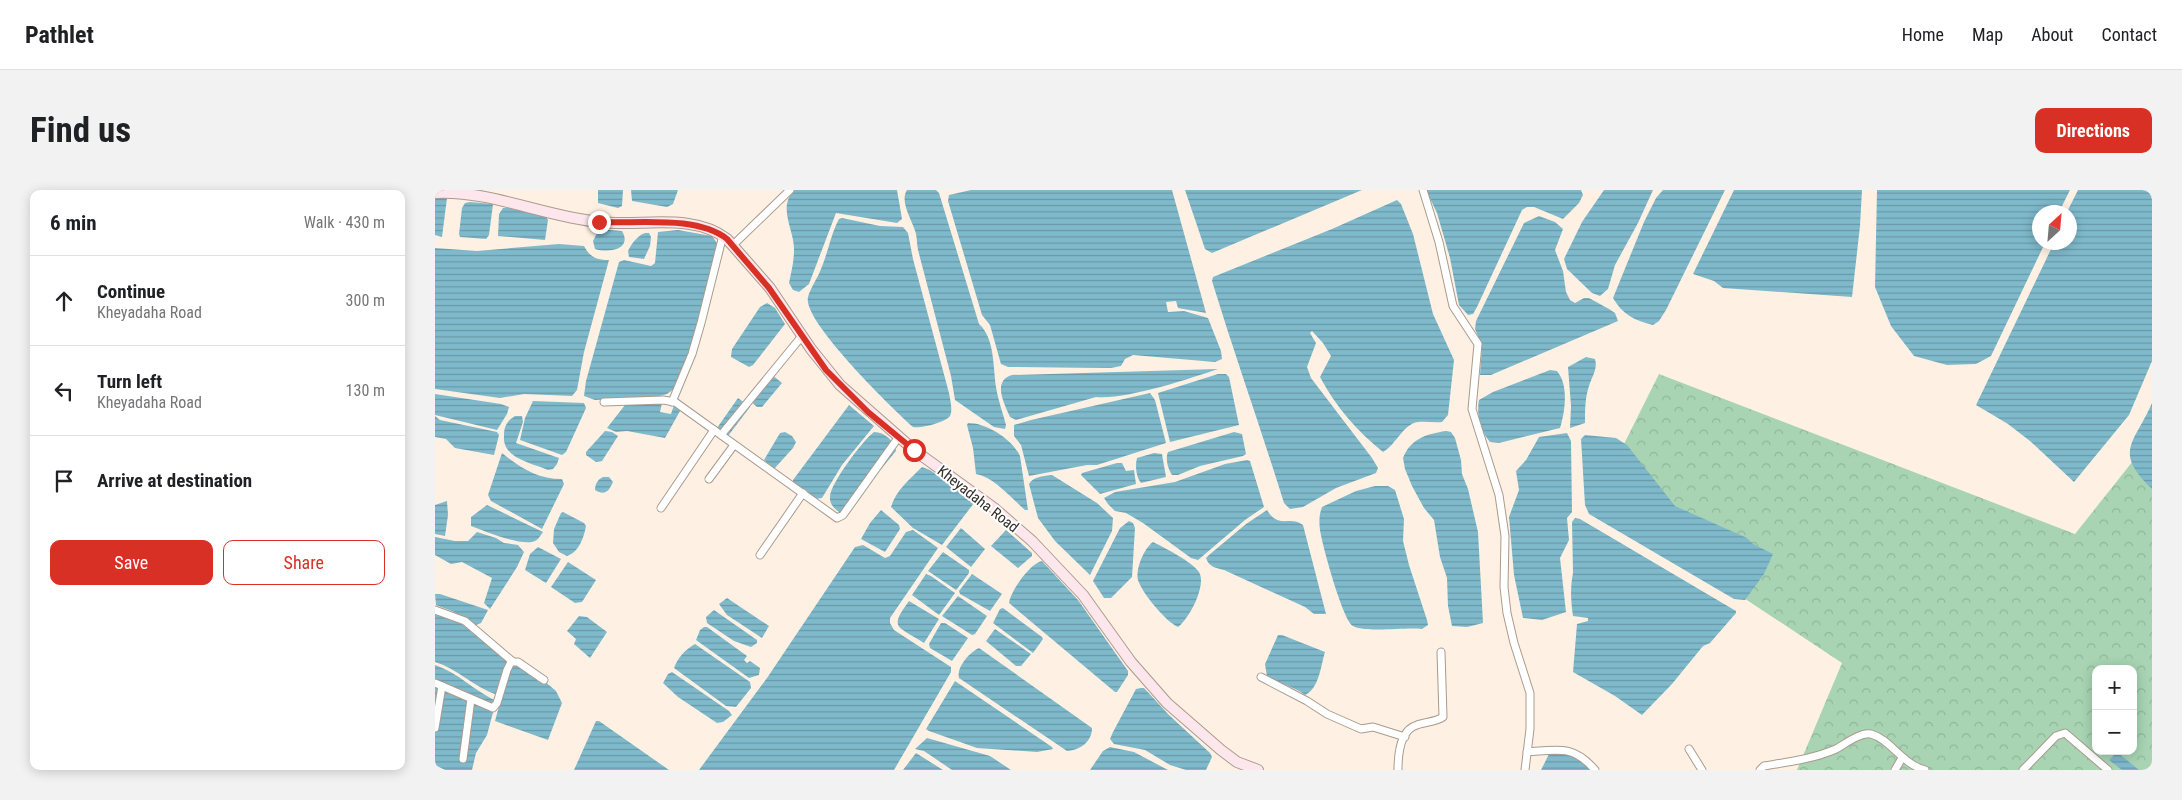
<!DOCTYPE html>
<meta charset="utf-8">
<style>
:root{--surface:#fff;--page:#f2f2f2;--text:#202124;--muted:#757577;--line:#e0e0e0;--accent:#d93025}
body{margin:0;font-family:"Roboto Condensed",sans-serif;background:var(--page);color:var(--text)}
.controls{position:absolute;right:15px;bottom:15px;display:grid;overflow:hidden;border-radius:10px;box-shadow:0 2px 12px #0003}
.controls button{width:45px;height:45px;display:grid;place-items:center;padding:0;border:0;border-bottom:1px solid var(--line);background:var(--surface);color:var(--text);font:25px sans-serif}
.compass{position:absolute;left:1597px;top:15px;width:45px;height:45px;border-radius:50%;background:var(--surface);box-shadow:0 2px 12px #0003;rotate:26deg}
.stop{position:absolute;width:15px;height:15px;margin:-11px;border:4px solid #d93025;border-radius:50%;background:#fff}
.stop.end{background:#d93025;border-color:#fff;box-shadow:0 1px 5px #0008}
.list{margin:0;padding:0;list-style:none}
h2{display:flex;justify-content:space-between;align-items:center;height:65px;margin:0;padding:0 20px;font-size:21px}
h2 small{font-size:16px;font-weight:400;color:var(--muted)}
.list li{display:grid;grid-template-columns:32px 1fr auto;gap:15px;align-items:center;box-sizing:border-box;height:90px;padding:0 20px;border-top:1px solid var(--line)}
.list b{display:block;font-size:19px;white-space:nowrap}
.list p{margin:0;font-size:16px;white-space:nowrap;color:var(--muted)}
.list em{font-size:16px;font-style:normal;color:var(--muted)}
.actions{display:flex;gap:10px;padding:15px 20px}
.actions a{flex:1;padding:11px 0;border:1px solid var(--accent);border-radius:10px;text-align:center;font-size:18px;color:var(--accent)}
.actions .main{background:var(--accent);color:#fff}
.icon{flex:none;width:28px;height:28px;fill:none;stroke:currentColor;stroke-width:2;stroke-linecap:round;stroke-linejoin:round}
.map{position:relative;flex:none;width:1717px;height:580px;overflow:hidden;border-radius:10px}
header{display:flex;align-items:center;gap:30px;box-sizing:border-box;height:70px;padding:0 25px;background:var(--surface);border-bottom:1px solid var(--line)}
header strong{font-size:24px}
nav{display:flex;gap:28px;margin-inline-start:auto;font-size:18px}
.intro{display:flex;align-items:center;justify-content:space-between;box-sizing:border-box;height:120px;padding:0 30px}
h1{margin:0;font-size:35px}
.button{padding:12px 22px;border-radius:10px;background:var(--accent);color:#fff;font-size:18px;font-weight:700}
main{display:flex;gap:30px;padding:0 30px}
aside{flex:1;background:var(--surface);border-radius:10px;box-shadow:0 2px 12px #0003}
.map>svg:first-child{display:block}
.park{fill:url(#park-crowns);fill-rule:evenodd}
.water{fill:url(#water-rules)}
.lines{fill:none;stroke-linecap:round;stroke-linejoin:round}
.street-casing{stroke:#aa9b8d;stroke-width:9}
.secondary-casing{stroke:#aa9b8d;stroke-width:12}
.street{stroke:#fff;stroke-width:7}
.secondary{stroke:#fde7ed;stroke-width:10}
.route{stroke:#d93025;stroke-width:6}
.labels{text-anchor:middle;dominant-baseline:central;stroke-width:4;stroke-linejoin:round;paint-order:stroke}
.street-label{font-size:15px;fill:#352f29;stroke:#fff}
</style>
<header>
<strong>Pathlet</strong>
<nav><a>Home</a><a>Map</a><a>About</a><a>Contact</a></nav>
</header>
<div class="intro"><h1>Find us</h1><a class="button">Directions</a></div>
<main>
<aside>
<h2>6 min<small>Walk · 430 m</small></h2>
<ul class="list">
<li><svg class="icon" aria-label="ahead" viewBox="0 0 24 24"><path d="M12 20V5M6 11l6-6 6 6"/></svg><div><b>Continue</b><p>Kheyadaha Road</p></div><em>300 m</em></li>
<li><svg class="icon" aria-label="left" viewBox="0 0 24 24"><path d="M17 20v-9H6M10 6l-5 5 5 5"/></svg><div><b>Turn left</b><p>Kheyadaha Road</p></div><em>130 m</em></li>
<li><svg class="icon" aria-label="arrive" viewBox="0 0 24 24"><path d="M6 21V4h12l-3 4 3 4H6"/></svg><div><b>Arrive at destination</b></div></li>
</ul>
<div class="actions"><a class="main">Save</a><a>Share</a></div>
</aside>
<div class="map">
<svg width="1717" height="580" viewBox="0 0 1717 580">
<defs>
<pattern id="park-crowns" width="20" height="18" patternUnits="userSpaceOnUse" patternTransform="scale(1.25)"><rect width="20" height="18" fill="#a8d4b3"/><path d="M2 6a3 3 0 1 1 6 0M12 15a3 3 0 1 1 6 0" fill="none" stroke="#91b69a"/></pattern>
<pattern id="water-rules" width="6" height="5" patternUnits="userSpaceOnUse" patternTransform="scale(1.25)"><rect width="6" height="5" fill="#7fbacc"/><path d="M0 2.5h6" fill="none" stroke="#6998a6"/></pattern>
</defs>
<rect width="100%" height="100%" fill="#fef1e4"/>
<!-- park -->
<path class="park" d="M1224,184L1640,344L1717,247V580H1362L1407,473L1161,310ZM1661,479H1698V561H1661Z"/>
<!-- water -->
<g class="water">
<polygon points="163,0 188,0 187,16 183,18 163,13"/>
<polygon points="196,0 243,0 238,14 232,17 197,11"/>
<path d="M359,0H462L467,29L462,33L401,23L374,94L364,102L358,100L354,93C356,83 359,72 359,61C360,40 342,19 359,0Z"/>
<path d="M472,0H501L504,3L544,134C560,148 558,178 561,197C563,210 568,223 571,235L570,239L559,237L520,210L516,186L483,60C482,55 482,49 481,44C478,31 464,12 472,0Z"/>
<polygon points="536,0 737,0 771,123 743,118 741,111 731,112 733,122 749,121 773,128 786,161 787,169 780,172 698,165 690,169 686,176 676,178 573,177 566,174 555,135 547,125 513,11 514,5"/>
<polygon points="750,0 927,0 777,63 770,59"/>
<polygon points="991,0 1146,0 1148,5 1144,13 1128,29 1099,17 1092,17 1087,20 1042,117 1038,124 1033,125 1024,115 1015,68 1002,23"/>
<polygon points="1169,0 1218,0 1203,33 1180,75 1173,99 1165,106 1157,103 1132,79 1129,69 1147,32"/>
<path d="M1228,0H1290L1231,120L1224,131L1218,135C1200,131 1187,124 1178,108L1209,32L1221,8Z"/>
<polygon points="1299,0 1427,0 1425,36 1417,107 1288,98 1279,91 1258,84"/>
<polygon points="1442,0 1635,0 1624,22 1604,22 1604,52 1610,53 1556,166 1541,174 1512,175 1479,166 1456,136 1440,97"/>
<polygon points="1643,0 1717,0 1717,171 1694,225 1639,292 1595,251 1573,234 1541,215 1619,53 1634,52 1634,22 1632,22"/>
<polygon points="0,8 12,8 7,47 0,45"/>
<path d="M962,10L966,14L978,44L998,124L1019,170L1013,225L1007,232C999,233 991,231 983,232C968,234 961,255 948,262C922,241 901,217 885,187L896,166L888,153L877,141L875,143L881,153L872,177L876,188L937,268L943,278L941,283L901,298L868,317L855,319L849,313C826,239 800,166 777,91L778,87L897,39Z"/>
<polygon points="35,12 58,14 54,45 51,49 25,47 24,44 27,18 30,13"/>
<polygon points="68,18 74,18 111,27 113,30 110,50 63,46 64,24"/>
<polygon points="1104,26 1120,32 1128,39 1120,60 1128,81 1131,102 1135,110 1140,113 1149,108 1154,108 1174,119 1180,123 1183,131 1056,185 1045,185 1047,156 1040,139 1041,131 1089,33"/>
<path d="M407,28L445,36L468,37L473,43L478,69L514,203C515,209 518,220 515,226C511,232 485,239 478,237C459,220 367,131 373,107C375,99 383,87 386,79C392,65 395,49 401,35L404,29Z"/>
<path d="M164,39L187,41C198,60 172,63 160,59L158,51Z"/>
<polygon points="243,40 277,46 282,53 267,121 252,168 239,199 232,204 225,206 160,210 149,206 151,191 184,72 189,70 216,76 220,73 223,42"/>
<path d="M210,43H214L216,47L215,56L209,69L194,67L193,61C197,53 202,46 210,43Z"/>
<path d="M124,54L149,56C155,67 161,70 174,70L149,162L142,200L137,206L89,204L65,208L0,199V58L42,61Z"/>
<polygon points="332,113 340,118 350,134 318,175 314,177 296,167 297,159 325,117"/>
<path d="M1151,167L1160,169C1163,179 1157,186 1154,196C1150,208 1150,220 1150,233L1135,238L1136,216L1133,177Z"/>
<path d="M783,179C754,189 690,210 661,207L581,230L575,227C569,213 557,191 577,185Z"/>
<path d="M1115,180L1122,181C1134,195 1130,222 1125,238L1064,253L1055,252C1046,242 1041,224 1044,210L1058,202Z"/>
<polygon points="336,184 347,193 327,217 322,217 314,210"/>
<polygon points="783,184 791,184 794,187 804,235 735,252 723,203"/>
<polygon points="715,203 720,210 731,253 662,275 652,275 594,286 586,255 579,246 579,235 596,230"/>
<polygon points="0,204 66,214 74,217 72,224 62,240 0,225"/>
<polygon points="303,208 315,217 293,246 282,238"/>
<polygon points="98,211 149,213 151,218 131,262 127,265 85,250 90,228"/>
<polygon points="227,213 225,222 236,224 239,215 245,218 245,221 230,248 192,241 181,242 172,238 190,215"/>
<path d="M1717,213V299C1678,261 1699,254 1717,213Z"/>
<polygon points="414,215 439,236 407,275 387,308 380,309 358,293 358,290"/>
<polygon points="0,226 5,230 62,242 64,245 59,265 20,258 11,249 0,247"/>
<path d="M80,226H87L88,232L81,253L124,268L122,274L118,279L113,280C96,273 67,268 69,246C69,236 72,231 80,226Z"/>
<path d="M533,233C552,233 577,249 585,266L593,320H590C576,308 559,287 541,284L538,258L532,235Z"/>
<polygon points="170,241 177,242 183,246 167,271 161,272 151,265 151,262"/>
<path d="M1011,241L1016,242L1020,248L1026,270L1027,284L1033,299L1043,342L1048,433L1032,437L1017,436L1013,416L1012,388L1005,367L999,330L989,318L977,296L970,279L968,268C976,248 992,244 1011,241Z"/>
<polygon points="350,242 357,246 361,252 358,258 339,279 329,270 345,243"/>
<path d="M439,242C450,242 459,251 461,261L409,324C402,322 394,315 395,307C395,294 428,250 439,242Z"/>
<path d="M799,242L807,244L811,264L808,266L765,276L743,285H737C733,279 730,268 733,262Z"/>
<polygon points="1132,243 1136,251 1137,322 1132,328 1134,350 1125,368 1131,422 1107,430 1088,428 1079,385 1074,327 1084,300 1081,281 1091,270 1104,247"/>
<polygon points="1150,245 1181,248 1192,255 1240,316 1312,348 1318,354 1338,364 1329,384 1310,410 1299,409 1154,324 1150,315 1146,249"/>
<path d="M67,263C86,278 103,289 127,289L129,294L107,339L56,311L53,305Z"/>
<path d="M719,263L727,264L731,287L706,293C701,287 700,276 702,268Z"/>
<polygon points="812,270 815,271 829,317 810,330 763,370 756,368 708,333 691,323 680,321 673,314 669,308 680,302 740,292 790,274"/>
<polygon points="682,273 687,273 691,281 699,280 701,294 665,304 646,285 647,283"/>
<path d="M487,277L495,280L538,310L539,313L507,355L478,338L456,317C461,300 475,289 487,277Z"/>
<path d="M617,285L662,313L678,328L677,341L655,385L620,351L603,328L594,294C599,286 609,286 617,285Z"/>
<path d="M168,287H174L178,292C174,301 170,306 160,300C160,294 163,289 168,287Z"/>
<path d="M940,296H953L960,300L969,329L968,351L974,375L992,430L993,435L987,439C971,437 930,443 918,436C908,431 887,354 885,340C884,332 884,325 887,317L921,301Z"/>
<polygon points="12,311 13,325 10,346 0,344 0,315"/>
<path d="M52,315L108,342C105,346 104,349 100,351C88,357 49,341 36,336V327Z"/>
<polygon points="446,320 464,335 465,339 450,362 426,349 435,333"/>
<path d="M832,320C844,340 855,325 868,335L891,424H879L870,417L789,380C781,378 774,377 771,368L774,365L811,334Z"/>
<path d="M128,322L149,333L151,336C149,347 144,362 132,366L124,362L118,353L119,339L126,323Z"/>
<path d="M1140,328L1145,329L1301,421V423L1275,453L1268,456L1237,494L1207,525L1180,506L1138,482L1142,434L1153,431V428L1138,426C1136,412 1135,397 1138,383L1137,332Z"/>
<polygon points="694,331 698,333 700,338 697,387 676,408 669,408 658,391 685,338"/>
<polygon points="526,338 550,359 536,377 511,357"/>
<polygon points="478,340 503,358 455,428 455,433 459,440 516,477 516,482 459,580 264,580 332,488 420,357 428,355 450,368 455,366 471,342"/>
<polygon points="571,340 597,363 597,366 583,378 556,356"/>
<polygon points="42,342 61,348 69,353 83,355 89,362 82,377 55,419 49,413 57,388 27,372 16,374 0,365 0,347 20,351 33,351"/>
<path d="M718,352C730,358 756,371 764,382C772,395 754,429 743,437C731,432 707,403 703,390C700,380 709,358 718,352Z"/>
<polygon points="103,357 126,369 111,393 90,380 95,364"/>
<polygon points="508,362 534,380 534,383 522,399 521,400 493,381"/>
<path d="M607,371L643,410L693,481V485L682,502H680L574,413C575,402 595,373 607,371Z"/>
<polygon points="133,372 161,390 147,412 140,413 116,397"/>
<polygon points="491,384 496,386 520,403 504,425 477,405"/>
<polygon points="537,384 567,404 555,421 525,404 524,401"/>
<polygon points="0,404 5,404 53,420 52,422 46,433 41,435 19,422 1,415"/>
<polygon points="523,406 552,426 540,444 537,445 507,426"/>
<polygon points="292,408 334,436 327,448 292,425 284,414"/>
<path d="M474,411L504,429L489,453C463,436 453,439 474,411Z"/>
<polygon points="568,418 607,447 608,449 598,463 558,433 565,419"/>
<polygon points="279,420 322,450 322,453 316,457 299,451 272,433 271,427"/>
<path d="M0,421L21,427L74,471L62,505C39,497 23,479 0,472Z"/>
<polygon points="144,426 152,427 172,442 155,468 139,454 141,449 132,441"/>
<polygon points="506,433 510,433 533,448 517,471 495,458 494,454"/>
<polygon points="269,437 272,437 312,466 309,470 312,473 315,471 325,478 324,485 314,488 261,450 265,440"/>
<polygon points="560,439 596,464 586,476 581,476 551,451"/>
<path d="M843,445H847L890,462C886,475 884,499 870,505C858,496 845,494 832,487L830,474Z"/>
<path d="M260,454L315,492L316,498L301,517L291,516L239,478C243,467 250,460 260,454Z"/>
<path d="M544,458L657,538C657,552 645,560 632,561L524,488C521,477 535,462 544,458Z"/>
<polygon points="76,472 101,484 121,501 127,513 113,550 60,531"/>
<path d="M0,475C24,483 38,500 61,511L52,545L41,563L37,580H10L0,575Z"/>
<polygon points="237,482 294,521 297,525 288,532 282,533 243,507 228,493 233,484"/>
<polygon points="520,491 617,557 618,559 602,562 542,558 494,541 491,539"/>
<polygon points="706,498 709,498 734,525 775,563 777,567 771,580 751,580 735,575 710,560 679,554 675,549 678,542 701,499"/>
<polygon points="161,531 164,531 234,580 139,580"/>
<polygon points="492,548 555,566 576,580 517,580 489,561 480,559"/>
<polygon points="675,557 699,562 733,580 655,580 668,561"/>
<polygon points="1118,562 1140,565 1158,580 1106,580 1114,564"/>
<polygon points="1682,562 1704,580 1687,580 1674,570"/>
<polygon points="481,563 508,580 468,580"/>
</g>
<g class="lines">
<defs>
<g id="street">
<polyline points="988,0 1004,52 1018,116 1043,154 1037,219 1064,305 1070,346 1069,397 1072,423 1079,453 1095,503 1095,539 1090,580"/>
<polyline points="298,55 355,0"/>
<polyline points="169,212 228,210 240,212 402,328 408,325 463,248"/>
<polyline points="237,212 257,164 266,133 288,45"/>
<polyline points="286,245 367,146"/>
<polyline points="274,289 299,255"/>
<polyline points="226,318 279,240"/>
<polyline points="325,365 368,303"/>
<polyline points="0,420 30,431 77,471"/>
<polyline points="826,487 872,511 892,524 926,539 938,537 970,547"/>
<polyline points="0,493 58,518 62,513 72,480 76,472 83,472 109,490"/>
<polyline points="0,538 7,496"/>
<polyline points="1254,559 1267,580"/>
<path d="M1092,562C1122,560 1138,554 1160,580"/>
<polyline points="28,569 36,509"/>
<path d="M963,580C963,566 965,540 982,535C990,532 1001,532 1008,527L1006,462"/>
<path d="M1325,580L1329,576C1353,572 1378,569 1401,559C1410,554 1425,542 1436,544C1455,549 1467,574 1490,580"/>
<polyline points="1460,580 1467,568"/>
<polyline points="1588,580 1621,546 1630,543 1673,580"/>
</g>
<path id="secondary" d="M0,3C56,0 110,27 165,32C206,37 257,22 292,49L335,98L376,159L405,195L479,260L559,318L597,351L648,405L696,472L732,513L786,560L802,572L823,580"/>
</defs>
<!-- street casing -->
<use href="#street" class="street-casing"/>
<!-- secondary casing -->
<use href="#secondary" class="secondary-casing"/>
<!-- street -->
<use href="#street" class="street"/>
<!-- secondary -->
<use href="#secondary" class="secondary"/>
</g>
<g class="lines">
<!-- route -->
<path class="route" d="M164,32C203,34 261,25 292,49L334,98L391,180L433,222L479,260"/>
</g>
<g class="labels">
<!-- street labels -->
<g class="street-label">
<text transform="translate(543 309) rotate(38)">Kheyadaha Road</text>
</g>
</g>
</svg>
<div class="controls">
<button>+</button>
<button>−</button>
</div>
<svg class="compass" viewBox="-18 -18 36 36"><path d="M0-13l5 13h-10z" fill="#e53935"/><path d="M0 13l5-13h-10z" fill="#757577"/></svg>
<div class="stop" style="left:479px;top:260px"></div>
<div class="stop end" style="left:164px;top:32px"></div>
</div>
</main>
